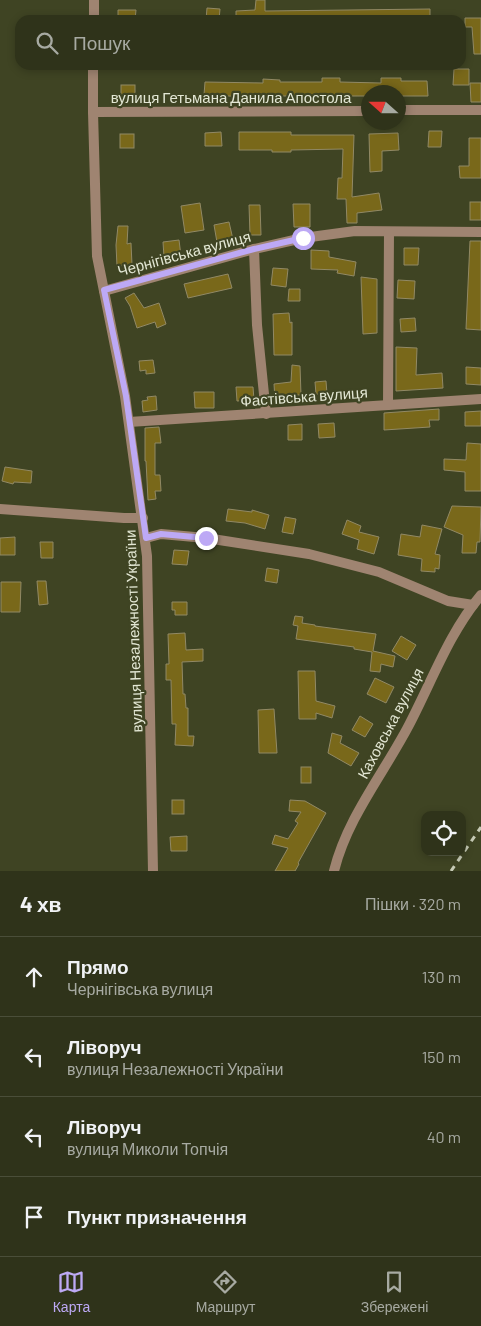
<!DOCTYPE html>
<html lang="uk">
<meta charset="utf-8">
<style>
:root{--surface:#2f331a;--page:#3b3f27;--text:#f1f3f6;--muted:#a7aaa2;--line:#4a4e39;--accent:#bda9f5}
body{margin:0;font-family:Barlow,sans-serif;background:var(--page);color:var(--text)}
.controls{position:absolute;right:15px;bottom:15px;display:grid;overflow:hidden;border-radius:10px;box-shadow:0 2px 8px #0003}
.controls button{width:45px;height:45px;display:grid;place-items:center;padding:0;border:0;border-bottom:1px solid var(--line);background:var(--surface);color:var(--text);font:25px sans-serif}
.compass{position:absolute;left:361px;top:85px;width:45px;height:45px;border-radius:50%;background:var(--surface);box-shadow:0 2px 8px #0003;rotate:291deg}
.stop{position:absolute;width:15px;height:15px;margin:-11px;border:4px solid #bda9f5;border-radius:50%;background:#fff}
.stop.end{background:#bda9f5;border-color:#fff;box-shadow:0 1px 5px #0008}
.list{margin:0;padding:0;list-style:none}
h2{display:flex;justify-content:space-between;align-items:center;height:65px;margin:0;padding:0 20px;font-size:21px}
h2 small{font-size:16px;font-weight:400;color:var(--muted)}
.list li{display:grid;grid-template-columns:32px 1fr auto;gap:15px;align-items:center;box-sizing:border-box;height:80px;padding:0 20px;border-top:1px solid var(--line)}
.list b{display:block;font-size:19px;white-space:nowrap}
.list p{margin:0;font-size:16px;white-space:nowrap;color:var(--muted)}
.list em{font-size:16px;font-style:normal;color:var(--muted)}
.icon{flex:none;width:28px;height:28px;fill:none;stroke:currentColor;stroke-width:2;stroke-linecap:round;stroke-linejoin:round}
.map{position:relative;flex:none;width:481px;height:871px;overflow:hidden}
.search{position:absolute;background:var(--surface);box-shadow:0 2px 8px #0003;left:15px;right:15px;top:15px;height:55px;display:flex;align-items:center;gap:12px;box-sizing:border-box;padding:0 18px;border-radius:15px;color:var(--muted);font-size:19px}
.sheet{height:385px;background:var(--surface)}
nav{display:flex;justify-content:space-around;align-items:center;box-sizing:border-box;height:70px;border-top:1px solid var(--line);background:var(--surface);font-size:14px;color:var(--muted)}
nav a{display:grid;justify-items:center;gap:2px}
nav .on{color:var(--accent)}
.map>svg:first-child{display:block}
.building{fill:#79681a;stroke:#918965}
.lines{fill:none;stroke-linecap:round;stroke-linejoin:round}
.minor{stroke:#9f8471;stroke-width:10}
.tertiary{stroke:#9f8471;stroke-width:10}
.rail{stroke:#c6cab5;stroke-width:3;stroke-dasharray:6 6;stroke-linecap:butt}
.route{stroke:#bda9f5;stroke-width:6}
.labels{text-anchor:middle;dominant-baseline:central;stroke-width:4.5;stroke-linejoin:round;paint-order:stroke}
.street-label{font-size:15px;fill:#e3e7d4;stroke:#3f4423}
</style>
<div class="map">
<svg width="481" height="871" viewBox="0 0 481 871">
<rect width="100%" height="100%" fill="#3f4423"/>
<!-- building -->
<g class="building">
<polygon points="256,0 265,0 265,11 430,9 430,20 236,20 236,11 255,10"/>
<polygon points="207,8 220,9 219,20 206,20"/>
<polygon points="118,10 136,10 135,20 118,20"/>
<polygon points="465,18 481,18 481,54 474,54 472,27 465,27"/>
<polygon points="454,69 469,69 469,85 453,85"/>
<polygon points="322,78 340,78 340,82 381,83 381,78 401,78 401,81 427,81 428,96 398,96 398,92 368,92 368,96 252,96 252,97 204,95 205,82 263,83 263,79 280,80 280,82 322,82"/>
<polygon points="470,83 481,83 481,102 471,102"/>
<rect x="121" y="85" width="14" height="13"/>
<polygon points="429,131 442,131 441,147 428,147"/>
<polygon points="221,132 222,146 205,146 205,133"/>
<polygon points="239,132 291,132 291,135 354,135 352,197 379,193 382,210 357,213 357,223 347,223 346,199 337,199 338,178 342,178 343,149 291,150 291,152 272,152 272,150 239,150"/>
<polygon points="398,133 399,150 382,151 382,171 370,172 369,134"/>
<rect x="120" y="134" width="14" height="14"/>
<polygon points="469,138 481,138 481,178 460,178 459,166 469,166"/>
<rect x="470" y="202" width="11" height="18"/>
<polygon points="200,203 204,230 185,233 181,206"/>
<polygon points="293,204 310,204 310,227 294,227"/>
<polygon points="249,205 260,205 261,235 250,235"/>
<polygon points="229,222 234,244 218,248 214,225"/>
<polygon points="118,226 128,226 127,244 131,243 132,265 117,266 116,245"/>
<polygon points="179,240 181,256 164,257 163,242"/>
<polygon points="470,241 481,241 481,330 466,329"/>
<polygon points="404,248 419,248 418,265 404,265"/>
<polygon points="311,250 329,251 329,257 356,262 354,276 337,273 338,270 311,269"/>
<polygon points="273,268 288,269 286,287 271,285"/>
<polygon points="228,274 232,288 188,298 184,284"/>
<polygon points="361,277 377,279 377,333 363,334"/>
<polygon points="398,280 415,281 414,299 397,298"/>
<polygon points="289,289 300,289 300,301 288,301"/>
<polygon points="134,293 144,308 159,303 166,324 157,328 155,322 137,328 130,306 125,298"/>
<polygon points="289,313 290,323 292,322 292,355 274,355 273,314"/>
<polygon points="415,318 416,331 401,332 400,319"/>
<polygon points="396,347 417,348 416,375 442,373 443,388 396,391"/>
<polygon points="153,360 155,373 146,374 146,370 140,371 139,361"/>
<polygon points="292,365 300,366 301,395 293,395 293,398 275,400 274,384 291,382"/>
<polygon points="466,367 481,368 481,385 466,384"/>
<polygon points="326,381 327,394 316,394 315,382"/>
<polygon points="236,387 253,387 254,400 237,401"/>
<polygon points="194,392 214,392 214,408 195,408"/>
<polygon points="156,396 157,410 143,412 142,401 148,400 147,397"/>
<polygon points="439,409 439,420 429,420 430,427 384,430 384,413"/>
<polygon points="481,411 481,426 465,426 465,412"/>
<polygon points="334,423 335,437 319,438 318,424"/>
<polygon points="302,424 302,440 288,440 288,425"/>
<polygon points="159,427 161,443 155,443 155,475 160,475 161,491 155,491 156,499 148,500 146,461 145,461 145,428"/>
<polygon points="467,443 481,444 481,491 465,491 465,472 444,470 444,459 466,460"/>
<polygon points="5,467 32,471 31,483 14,482 13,484 2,481"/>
<polygon points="452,506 481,507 480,542 477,542 476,553 462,553 463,535 444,527"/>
<polygon points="228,509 252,512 252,510 269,515 265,529 245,523 226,521"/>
<polygon points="285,517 296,519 293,534 282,532"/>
<polygon points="347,520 361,526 359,532 379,537 374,554 357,549 359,540 342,534"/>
<polygon points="422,525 442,529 435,554 440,555 439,569 435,568 435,572 421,571 422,559 398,555 401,534 420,537"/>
<polygon points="15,537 15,555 0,555 0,538"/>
<polygon points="40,542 53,542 53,558 41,558"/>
<polygon points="174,550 189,551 187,565 172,564"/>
<polygon points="267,568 279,570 277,583 265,581"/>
<polygon points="37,581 46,581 48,604 39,605"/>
<polygon points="1,582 21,582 20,612 1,612"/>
<polygon points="172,602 187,602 187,615 175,615 175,610 172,610"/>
<polygon points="295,616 303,617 302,623 315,625 315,626 376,634 373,651 395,656 393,667 381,664 380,672 370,671 372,652 354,649 354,647 296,639 298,626 293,625"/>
<polygon points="185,633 186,650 203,649 203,661 182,662 183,694 185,694 186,708 188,708 188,736 194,736 193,746 175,745 176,724 172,724 171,680 166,680 166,664 169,664 168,634"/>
<polygon points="401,636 416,645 407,660 392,651"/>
<polygon points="298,671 315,671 316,701 335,706 332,718 316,713 316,719 299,719"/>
<polygon points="375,678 394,687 386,703 367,694"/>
<polygon points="274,709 277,753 259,753 258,710"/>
<polygon points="360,716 373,724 365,737 352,730"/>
<polygon points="332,733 342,736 340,743 359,753 351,766 328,753"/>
<rect x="301" y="767" width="10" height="16"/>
<rect x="172" y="800" width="12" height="14"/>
<polygon points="290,800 305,801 326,813 298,863 299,864 295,871 275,871 288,848 272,844 275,835 288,839 298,823 295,821 301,812 289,811"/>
<polygon points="187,836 187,851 171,851 170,837"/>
</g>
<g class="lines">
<!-- minor -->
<g class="minor">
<polyline points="398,110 481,110"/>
<polyline points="93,112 368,111"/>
<polyline points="254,249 257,325 266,414"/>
<polyline points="104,291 254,249 303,238 355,231 481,232"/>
<polyline points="388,405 389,232"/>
<polyline points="129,422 481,399"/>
<polyline points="0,509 124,518 143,518"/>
<polyline points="146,538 161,534 206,538 309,554 379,572 448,601 473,605"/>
<path d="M334,871C347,818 384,773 409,725C432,681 449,633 481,595"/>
</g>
<!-- tertiary -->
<g class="tertiary">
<polyline points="94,20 94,0"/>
<polyline points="93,65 93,112 97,256 125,396 147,556 153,871"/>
</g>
<!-- rail -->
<polyline class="rail" points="451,871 481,827"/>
</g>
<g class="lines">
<!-- route -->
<polyline class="route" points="206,538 161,534 146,538 126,396 104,290 254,249 303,238"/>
</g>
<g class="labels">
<!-- street labels -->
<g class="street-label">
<text x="231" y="97">вулиця Гетьмана Данила Апостола</text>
<text transform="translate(184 253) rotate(-15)">Чернігівська вулиця</text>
<text transform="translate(304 396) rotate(-4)">Фастівська вулиця</text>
<text transform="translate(133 631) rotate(-92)">вулиця Незалежності України</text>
<text transform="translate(390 723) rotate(-62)">Каховська вулиця</text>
</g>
</g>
</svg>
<div class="controls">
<button><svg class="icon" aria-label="locate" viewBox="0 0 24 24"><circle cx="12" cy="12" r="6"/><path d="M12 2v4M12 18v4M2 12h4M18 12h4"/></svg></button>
</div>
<svg class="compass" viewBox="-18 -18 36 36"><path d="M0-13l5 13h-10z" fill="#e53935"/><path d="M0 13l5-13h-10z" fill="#a7aaa2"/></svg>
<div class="stop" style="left:303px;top:238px"></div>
<div class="stop end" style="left:206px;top:538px"></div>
<div class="search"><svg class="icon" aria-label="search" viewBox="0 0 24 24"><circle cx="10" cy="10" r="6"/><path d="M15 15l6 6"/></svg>Пошук</div>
</div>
<section class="sheet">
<h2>4 хв<small>Пішки · 320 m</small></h2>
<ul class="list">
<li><svg class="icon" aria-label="ahead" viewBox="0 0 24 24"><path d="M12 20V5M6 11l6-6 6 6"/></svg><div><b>Прямо</b><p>Чернігівська вулиця</p></div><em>130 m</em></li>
<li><svg class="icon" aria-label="left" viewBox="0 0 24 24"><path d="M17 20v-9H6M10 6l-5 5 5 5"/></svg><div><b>Ліворуч</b><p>вулиця Незалежності України</p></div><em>150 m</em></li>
<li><svg class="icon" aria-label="left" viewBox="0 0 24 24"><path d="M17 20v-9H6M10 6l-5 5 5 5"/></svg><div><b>Ліворуч</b><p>вулиця Миколи Топчія</p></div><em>40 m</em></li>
<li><svg class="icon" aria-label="arrive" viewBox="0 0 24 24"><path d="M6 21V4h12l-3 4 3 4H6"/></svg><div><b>Пункт призначення</b></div></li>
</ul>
</section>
<nav>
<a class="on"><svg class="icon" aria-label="map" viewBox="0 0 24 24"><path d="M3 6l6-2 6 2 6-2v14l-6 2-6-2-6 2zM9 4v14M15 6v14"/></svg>Карта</a>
<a><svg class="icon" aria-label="directions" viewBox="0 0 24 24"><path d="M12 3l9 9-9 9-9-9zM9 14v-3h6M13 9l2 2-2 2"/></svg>Маршрут</a>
<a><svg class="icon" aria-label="saved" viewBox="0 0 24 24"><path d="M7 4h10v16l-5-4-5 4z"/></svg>Збережені</a>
</nav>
